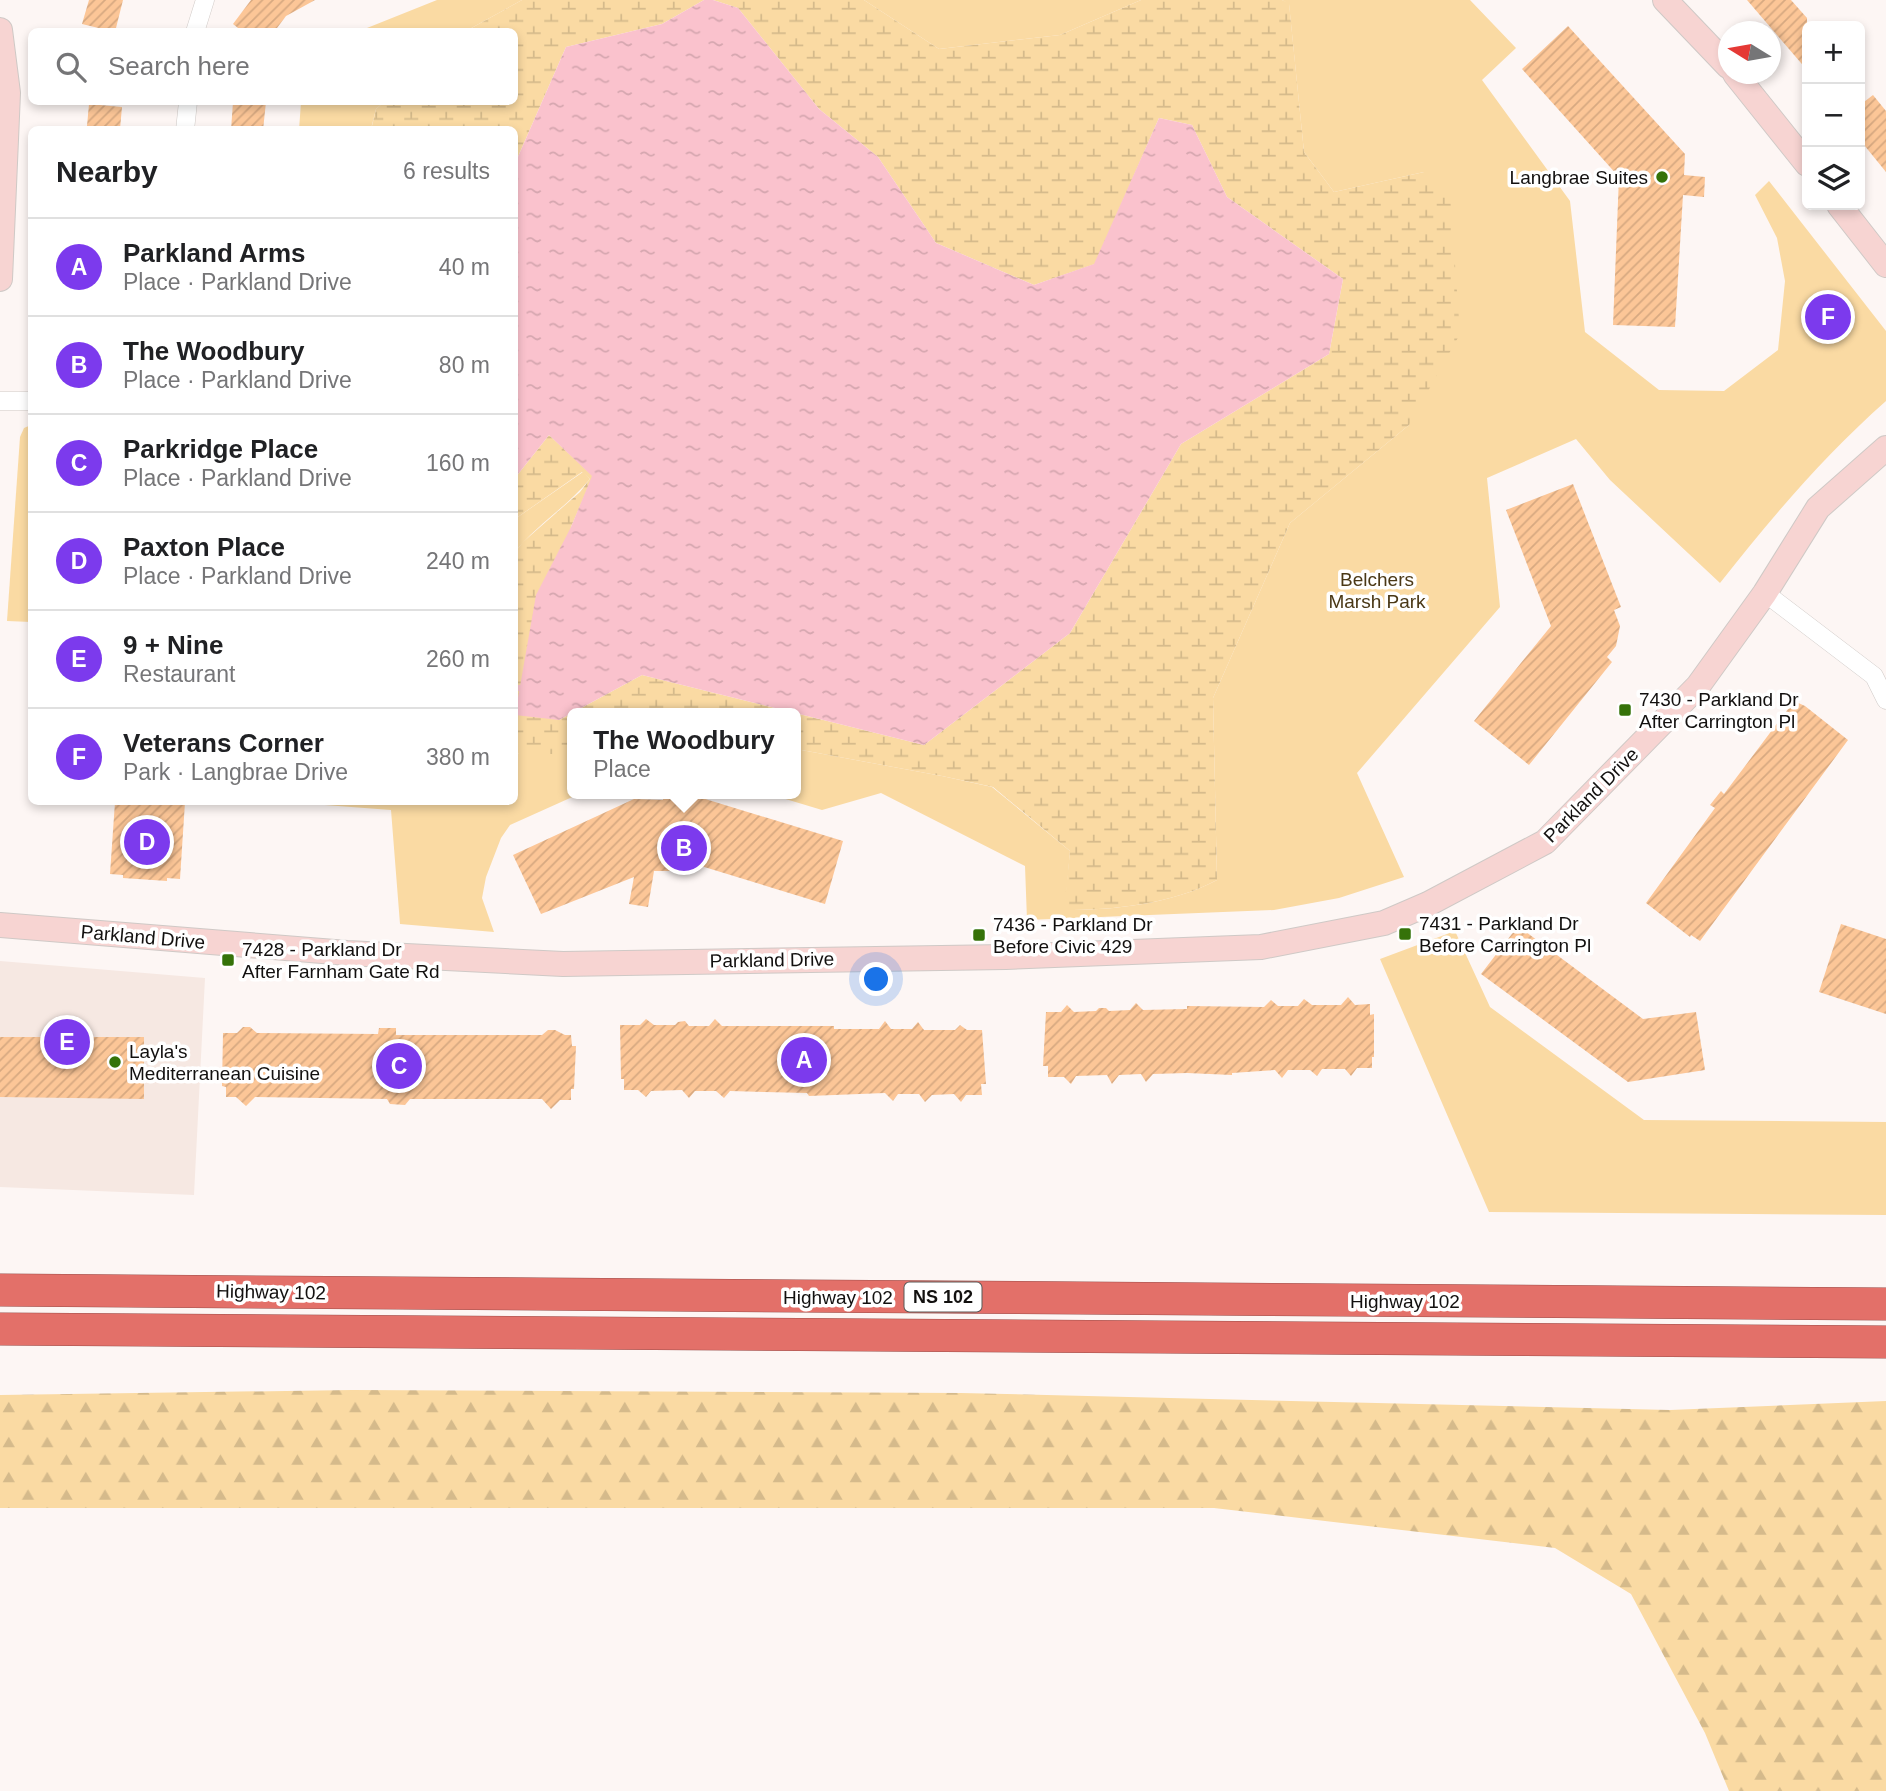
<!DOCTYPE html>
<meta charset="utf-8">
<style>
:root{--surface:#fff;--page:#f2f2f2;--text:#202124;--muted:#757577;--line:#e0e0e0;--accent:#7c3aed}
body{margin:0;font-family:Arial,sans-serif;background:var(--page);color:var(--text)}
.controls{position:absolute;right:21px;top:21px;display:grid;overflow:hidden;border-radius:10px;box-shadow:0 4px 10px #0003}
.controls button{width:63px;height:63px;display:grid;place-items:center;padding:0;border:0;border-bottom:2px solid var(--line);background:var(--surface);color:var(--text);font:35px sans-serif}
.compass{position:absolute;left:1718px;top:21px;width:63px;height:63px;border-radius:50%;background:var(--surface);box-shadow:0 4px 10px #0003;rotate:281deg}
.you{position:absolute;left:877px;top:980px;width:24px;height:24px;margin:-18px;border:5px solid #fff;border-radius:50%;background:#1a73e8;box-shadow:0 0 0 10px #1a73e833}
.badge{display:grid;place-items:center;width:46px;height:46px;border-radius:50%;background:var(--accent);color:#fff;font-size:23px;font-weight:700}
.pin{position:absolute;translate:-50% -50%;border:4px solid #fff;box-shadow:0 2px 7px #0006}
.popup{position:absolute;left:567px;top:708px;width:234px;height:91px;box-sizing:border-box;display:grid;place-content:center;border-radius:10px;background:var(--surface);filter:drop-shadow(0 2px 5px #0005);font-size:23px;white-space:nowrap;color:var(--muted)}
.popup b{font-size:26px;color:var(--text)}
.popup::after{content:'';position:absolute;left:50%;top:100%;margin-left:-14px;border:14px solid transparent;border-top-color:var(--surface)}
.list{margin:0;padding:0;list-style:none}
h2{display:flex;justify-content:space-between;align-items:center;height:91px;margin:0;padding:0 28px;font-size:30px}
h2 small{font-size:23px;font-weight:400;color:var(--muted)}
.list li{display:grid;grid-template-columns:46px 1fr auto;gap:21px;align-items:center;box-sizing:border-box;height:98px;padding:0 28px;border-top:2px solid var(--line)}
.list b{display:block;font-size:26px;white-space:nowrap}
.list p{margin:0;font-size:23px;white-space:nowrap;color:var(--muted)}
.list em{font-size:23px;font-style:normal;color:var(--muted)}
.icon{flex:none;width:38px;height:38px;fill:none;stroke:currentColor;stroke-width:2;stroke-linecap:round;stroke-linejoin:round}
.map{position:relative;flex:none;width:1886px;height:1791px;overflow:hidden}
.search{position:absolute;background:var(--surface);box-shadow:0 4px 10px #0003;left:28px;top:28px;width:490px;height:77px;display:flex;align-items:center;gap:18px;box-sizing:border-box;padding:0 24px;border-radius:10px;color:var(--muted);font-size:26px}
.panel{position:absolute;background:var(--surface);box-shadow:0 4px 10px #0003;left:28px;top:126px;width:490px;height:679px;border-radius:10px}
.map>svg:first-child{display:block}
.built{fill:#f6e8e2}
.green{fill:#fadaa3}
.forest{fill:url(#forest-firs)}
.wetland{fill:url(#wetland-marsh)}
.water{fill:url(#water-ripples)}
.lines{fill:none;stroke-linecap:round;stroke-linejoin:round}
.stream{stroke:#fac2cd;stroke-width:6}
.building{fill:url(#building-hatch)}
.street-casing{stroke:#cfc9c6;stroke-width:19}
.secondary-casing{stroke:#cfc9c6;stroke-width:26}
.highway-casing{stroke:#9a4e4a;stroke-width:33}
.street{stroke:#fff;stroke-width:18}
.secondary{stroke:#f7d4d2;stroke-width:24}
.highway{stroke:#e37069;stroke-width:32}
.poi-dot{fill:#357209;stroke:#fff;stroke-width:2.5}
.labels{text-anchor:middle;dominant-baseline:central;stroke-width:7;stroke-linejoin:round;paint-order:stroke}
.shield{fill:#fff;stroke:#595857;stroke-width:2}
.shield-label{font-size:18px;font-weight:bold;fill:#12100f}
.poi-label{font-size:19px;fill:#12100f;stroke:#fff;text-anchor:start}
.park-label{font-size:19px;fill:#4a3816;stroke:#fff}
.street-label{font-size:19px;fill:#12100f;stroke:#fff}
</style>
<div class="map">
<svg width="1886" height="1791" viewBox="0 0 1886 1791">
<defs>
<pattern id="forest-firs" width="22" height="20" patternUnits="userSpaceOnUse" patternTransform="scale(1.75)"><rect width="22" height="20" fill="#fadaa3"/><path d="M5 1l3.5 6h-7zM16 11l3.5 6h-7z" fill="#d5ba8b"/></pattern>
<pattern id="wetland-marsh" width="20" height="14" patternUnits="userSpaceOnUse" patternTransform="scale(1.75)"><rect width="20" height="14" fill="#fadaa3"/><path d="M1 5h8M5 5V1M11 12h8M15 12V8" fill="none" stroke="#d5ba8b"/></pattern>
<pattern id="water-ripples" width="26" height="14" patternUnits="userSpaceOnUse" patternTransform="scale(1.75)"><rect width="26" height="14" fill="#fac2cd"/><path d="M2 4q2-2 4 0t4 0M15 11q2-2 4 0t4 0" fill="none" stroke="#d5a6af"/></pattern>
<pattern id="building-hatch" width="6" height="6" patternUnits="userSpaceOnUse" patternTransform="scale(1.75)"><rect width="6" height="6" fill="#fcc697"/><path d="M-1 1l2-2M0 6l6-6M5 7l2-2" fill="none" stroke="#d7a981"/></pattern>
</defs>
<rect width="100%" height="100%" fill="#fdf6f4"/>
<!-- built -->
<polygon class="built" points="0,961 205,978 194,1195 0,1187"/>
<!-- green -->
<g class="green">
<polygon points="437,0 522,0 466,31 357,32"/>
<polygon points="864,0 1141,0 1060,35 939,49"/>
<path d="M1282,0H1470L1516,48L1482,80L1570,201L1585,332L1659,390L1724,391L1778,350L1785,281L1777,238L1755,195L1769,181L1886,331V401C1824,456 1771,518 1720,583L1610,480L1576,439L1487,478L1500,607L1357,773L1404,877L1339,898L1274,910L1027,920L1025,866L881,793L822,810L769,794H796V749L942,776L992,787L1070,851L1065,910C1115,910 1172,904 1217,880L1213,698L1290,523L1409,425L1424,172L1334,192L1304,152L1289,4Z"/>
<polygon points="301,102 384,102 376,109 371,129 299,130"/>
<polygon points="31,425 31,622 7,621 20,437 24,428"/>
<path d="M583,472L590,479C568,506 536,525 515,552V519Z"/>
<polygon points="515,750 519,754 572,754 572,794 579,794 510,825 501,838 486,877 482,898 494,932 400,924 391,810 285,802 514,802"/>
<polygon points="1455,931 1490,1007 1644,1120 1886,1122 1886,1215 1489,1212 1380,959"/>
</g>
<!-- forest -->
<polygon class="forest" points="352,1390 961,1393 1670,1410 1886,1401 1886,1791 1729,1791 1705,1733 1631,1594 1555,1548 1214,1508 0,1508 0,1395"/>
<!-- wetland -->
<g class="wetland">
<polygon points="522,0 704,0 662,24 566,47 517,159 515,160 514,130 371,130 376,109 384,102 514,102 514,32 466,31"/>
<path d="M713,0H864L939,49L1060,35L1141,0H1282L1289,3L1304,152L1334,192L1424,172L1450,193L1460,334L1409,425L1290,523L1213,698L1217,880C1172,904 1115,910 1064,910L1070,851L993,787L942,776L796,749V713H572V754H519L514,750V658L518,656L514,629L515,552L523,542L580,492L590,479L582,472L515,519V478L549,435L593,476L571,527L559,720L642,675L924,745L1070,633L1181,444L1329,354L1343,279L1227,197L1192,125L1159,118L1095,264L1034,285L936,243L878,157L819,109L738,8Z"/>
</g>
<!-- water -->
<polygon class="water" points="704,0 713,0 738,8 819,109 878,157 936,243 1034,285 1094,264 1159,118 1192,125 1227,197 1343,279 1329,354 1181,444 1070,633 924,745 642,675 559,720 515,715 536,595 571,527 592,476 549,435 515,478 515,160 517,159 566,47 662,24"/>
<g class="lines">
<!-- stream -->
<polyline class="stream" points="514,688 520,688"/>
</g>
<!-- building -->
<g class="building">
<polygon points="89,0 123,0 115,32 82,24"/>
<polygon points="251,0 315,0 286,16 274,32 243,32 233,24"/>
<polygon points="1747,0 1791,0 1807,18 1807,70"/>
<polygon points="1568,26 1685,154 1684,175 1705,177 1704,197 1683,195 1675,327 1613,325 1619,177 1522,69"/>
<polygon points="1873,95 1886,111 1886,172 1860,140 1860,105"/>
<polygon points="233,102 266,102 263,130 231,130"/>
<polygon points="89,104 122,107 120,129 87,126"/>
<polygon points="1573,484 1621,607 1614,610 1620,626 1616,646 1607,657 1612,662 1529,765 1474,721 1551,626 1506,510"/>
<polygon points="1794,701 1805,706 1848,740 1700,941 1691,935 1690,937 1646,903 1715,808 1710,805 1721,791 1724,794"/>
<polygon points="663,794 685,794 684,797 702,798 843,841 825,904 701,866 681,865 676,871 654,871 648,907 629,904 634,877 541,914 513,855 634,799 663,800"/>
<polygon points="115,802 185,802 180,879 167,878 167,881 123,878 123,875 110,874"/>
<polygon points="1841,924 1886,939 1886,1014 1819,992"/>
<polygon points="1518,926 1643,1019 1696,1012 1705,1070 1628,1082 1481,974"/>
<polygon points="1348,997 1355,1005 1370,1004 1370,1015 1374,1014 1374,1057 1372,1057 1372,1068 1357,1068 1351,1076 1345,1069 1322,1069 1317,1076 1310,1070 1288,1070 1282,1078 1275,1070 1232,1073 1232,1075 1187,1073 1153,1074 1146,1082 1141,1074 1119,1075 1112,1084 1107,1075 1076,1076 1071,1084 1064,1077 1048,1077 1048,1066 1043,1066 1046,1012 1061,1012 1067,1005 1074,1012 1096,1011 1099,1008 1106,1008 1109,1011 1130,1010 1136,1003 1143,1010 1187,1009 1187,1006 1264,1007 1271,1000 1278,1006 1298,1006 1304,999 1312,1005 1341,1005"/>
<polygon points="646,1019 654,1025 675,1025 678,1022 685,1021 689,1026 709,1026 715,1019 722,1026 834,1026 834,1029 879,1029 885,1021 891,1029 912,1029 918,1022 924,1030 955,1030 960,1025 967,1030 982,1030 986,1084 981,1084 982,1095 966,1095 961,1102 954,1094 932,1095 925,1102 919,1094 898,1094 893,1101 885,1093 809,1096 807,1093 764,1092 730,1091 724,1098 716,1091 695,1091 689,1098 682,1090 651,1091 646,1097 638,1090 624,1090 624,1079 621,1079 620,1025 640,1025"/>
<polygon points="243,1027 250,1027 257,1033 378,1034 379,1028 396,1028 396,1035 542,1035 548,1030 555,1030 565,1035 571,1035 572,1046 576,1046 574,1089 571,1089 571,1100 560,1100 551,1109 542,1099 410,1099 405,1105 390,1104 387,1099 255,1097 246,1106 236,1097 226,1097 226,1087 222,1086 223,1033 237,1033"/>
<polygon points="0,1037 144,1037 144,1099 0,1097"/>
</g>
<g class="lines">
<defs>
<g id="street">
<polyline points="195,32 205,0"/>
<polyline points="185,130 188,102"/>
<polyline points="0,401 32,401"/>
<polyline points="1765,593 1874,676 1886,700"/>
</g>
<g id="secondary">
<polyline points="1665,0 1728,66"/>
<polyline points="0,30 8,93 0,279"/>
<polyline points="1735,74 1807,164"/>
<polyline points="1839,205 1886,265"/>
<polyline points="0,925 347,953 563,964 1006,957 1261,947 1384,923 1428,904 1545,842 1698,686 1765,593 1818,508 1886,448"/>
</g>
<g id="highway">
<polyline points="0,1290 1886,1304"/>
<polyline points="0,1329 1886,1342"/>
</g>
</defs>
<!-- street casing -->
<use href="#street" class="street-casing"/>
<!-- secondary casing -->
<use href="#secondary" class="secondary-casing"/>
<!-- highway casing -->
<use href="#highway" class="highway-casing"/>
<!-- street -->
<use href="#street" class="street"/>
<!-- secondary -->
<use href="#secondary" class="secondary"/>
<!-- highway -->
<use href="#highway" class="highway"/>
</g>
<!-- markers -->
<g class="poi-dot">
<circle cx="1662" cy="177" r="7"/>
<rect x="1618" y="703" width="14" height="14" rx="3.5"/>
<rect x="1398" y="927" width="14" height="14" rx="3.5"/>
<rect x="972" y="928" width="14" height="14" rx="3.5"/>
<rect x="221" y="953" width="14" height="14" rx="3.5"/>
<circle cx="115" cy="1062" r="7"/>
</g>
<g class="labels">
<!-- shield labels -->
<rect class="shield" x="904.5" y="1282.5" width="77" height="29" rx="5"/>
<g class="shield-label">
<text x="943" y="1297">NS 102</text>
</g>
<!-- poi labels -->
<g class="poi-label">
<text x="1648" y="177" text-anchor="end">Langbrae Suites</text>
<text x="1639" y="699">7430 - Parkland Dr<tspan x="1639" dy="22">After Carrington Pl</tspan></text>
<text x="1419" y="923">7431 - Parkland Dr<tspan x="1419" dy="22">Before Carrington Pl</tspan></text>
<text x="993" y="924">7436 - Parkland Dr<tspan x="993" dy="22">Before Civic 429</tspan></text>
<text x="242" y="949">7428 - Parkland Dr<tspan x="242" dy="22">After Farnham Gate Rd</tspan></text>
<text x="129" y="1051">Layla's<tspan x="129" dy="22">Mediterranean Cuisine</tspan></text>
</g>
<!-- park labels -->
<g class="park-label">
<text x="1377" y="579">Belchers<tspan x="1377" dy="22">Marsh Park</tspan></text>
</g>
<!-- street labels -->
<g class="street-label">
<text transform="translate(1591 795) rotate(-45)">Parkland Drive</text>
<text transform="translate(143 937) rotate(5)">Parkland Drive</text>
<text transform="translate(772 960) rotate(-1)">Parkland Drive</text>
<text transform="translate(271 1292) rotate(1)">Highway 102</text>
<text x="838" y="1297">Highway 102</text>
<text x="1405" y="1301">Highway 102</text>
</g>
</g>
</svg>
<div class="controls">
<button>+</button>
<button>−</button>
<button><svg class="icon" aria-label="layers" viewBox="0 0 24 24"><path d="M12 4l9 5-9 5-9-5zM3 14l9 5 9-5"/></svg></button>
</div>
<svg class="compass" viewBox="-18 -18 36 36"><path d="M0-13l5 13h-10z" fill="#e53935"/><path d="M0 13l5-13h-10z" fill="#757577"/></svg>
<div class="you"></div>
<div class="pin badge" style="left:804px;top:1060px">A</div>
<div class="pin badge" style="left:684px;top:848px">B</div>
<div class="popup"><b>The Woodbury</b>Place</div>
<div class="pin badge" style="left:399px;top:1066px">C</div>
<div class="pin badge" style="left:147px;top:842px">D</div>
<div class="pin badge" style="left:67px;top:1042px">E</div>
<div class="pin badge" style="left:1828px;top:317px">F</div>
<div class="search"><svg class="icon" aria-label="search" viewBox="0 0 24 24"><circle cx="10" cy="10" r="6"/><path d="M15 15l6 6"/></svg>Search here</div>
<section class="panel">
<h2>Nearby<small>6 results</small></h2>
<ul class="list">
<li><span class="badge">A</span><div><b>Parkland Arms</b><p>Place · Parkland Drive</p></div><em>40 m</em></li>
<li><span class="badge">B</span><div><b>The Woodbury</b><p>Place · Parkland Drive</p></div><em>80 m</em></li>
<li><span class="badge">C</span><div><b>Parkridge Place</b><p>Place · Parkland Drive</p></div><em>160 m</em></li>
<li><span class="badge">D</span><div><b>Paxton Place</b><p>Place · Parkland Drive</p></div><em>240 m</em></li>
<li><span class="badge">E</span><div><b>9 + Nine</b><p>Restaurant</p></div><em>260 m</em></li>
<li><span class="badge">F</span><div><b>Veterans Corner</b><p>Park · Langbrae Drive</p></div><em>380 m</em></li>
</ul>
</section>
</div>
